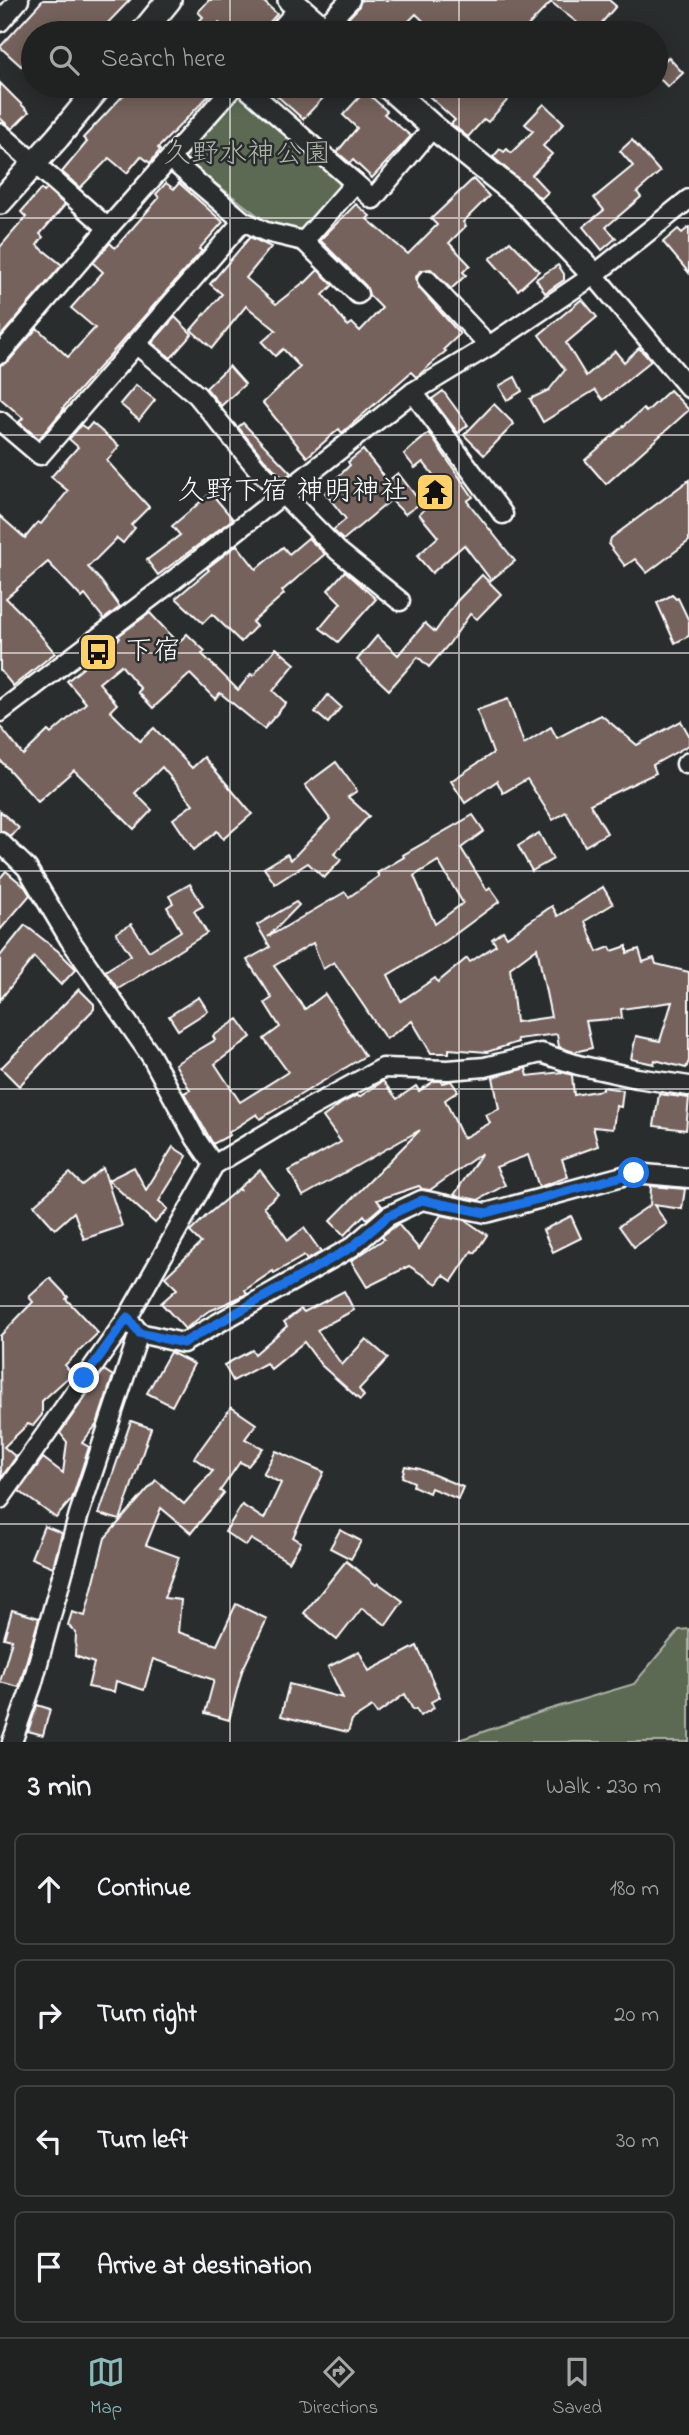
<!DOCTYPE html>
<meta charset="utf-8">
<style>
:root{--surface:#202222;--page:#282a2a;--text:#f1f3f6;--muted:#a2a4a5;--line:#3d3f40;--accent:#8bbbb9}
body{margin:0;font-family:"Indie Flower","Klee One",sans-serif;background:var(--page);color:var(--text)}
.stop{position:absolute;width:21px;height:21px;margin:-16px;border:5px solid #1a73e8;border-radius:50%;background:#fff}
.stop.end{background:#1a73e8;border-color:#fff;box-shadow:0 2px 7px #0008}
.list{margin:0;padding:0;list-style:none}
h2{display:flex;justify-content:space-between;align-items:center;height:91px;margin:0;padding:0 28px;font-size:30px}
h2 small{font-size:23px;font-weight:400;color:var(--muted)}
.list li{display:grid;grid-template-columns:46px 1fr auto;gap:21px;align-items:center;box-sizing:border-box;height:112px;margin:0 14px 14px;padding:0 14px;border:2px solid var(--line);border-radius:10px}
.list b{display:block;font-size:26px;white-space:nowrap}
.list em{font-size:23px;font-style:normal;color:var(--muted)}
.icon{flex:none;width:38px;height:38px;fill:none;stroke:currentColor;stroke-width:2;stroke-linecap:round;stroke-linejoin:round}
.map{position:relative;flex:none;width:689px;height:1742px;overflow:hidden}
.search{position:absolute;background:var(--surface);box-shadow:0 4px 18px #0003;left:21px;right:21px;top:21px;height:77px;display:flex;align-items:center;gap:18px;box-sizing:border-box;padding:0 24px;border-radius:38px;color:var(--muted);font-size:26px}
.sheet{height:595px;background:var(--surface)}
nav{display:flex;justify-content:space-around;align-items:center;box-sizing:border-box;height:98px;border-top:2px solid var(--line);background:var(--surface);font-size:19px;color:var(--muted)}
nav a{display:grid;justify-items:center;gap:4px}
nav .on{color:var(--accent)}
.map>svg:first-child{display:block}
.green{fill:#5c6a52;stroke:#aeb4a8;stroke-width:2}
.building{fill:#74625b;stroke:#fff;stroke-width:2;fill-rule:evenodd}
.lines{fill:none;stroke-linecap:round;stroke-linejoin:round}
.minor-casing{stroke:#fff;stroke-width:23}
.tertiary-casing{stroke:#fff;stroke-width:28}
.minor{stroke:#2a2d2e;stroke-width:18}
.tertiary{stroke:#2a2d2e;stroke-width:23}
.route{stroke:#1a73e8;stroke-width:9}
.grid{fill:none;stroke:#fff;stroke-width:2;stroke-opacity:0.55}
.labels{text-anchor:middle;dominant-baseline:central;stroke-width:5;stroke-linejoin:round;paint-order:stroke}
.park-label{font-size:28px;fill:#aeb4a8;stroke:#2a2d2e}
.poi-label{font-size:28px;fill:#fff;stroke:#2a2d2e;text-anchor:end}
</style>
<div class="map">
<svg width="689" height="1742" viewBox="0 0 689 1742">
<rect width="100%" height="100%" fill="#2a2d2e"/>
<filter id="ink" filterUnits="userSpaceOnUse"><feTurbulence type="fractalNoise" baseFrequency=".0143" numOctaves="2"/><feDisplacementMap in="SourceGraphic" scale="14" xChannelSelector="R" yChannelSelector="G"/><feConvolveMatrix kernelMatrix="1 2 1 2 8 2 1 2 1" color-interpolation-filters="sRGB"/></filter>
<g filter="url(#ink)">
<!-- green -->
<g class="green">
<polygon points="238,91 344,186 290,240 182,158"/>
<polygon points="689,1629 689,1742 453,1742 547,1710 634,1684 679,1630"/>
</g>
<!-- building -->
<g class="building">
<polygon points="43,0 130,0 98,33 33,33 33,53 21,66 0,47"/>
<polygon points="209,0 262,0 277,14 260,33 232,33 219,23 209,33 188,33 203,17 198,12"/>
<polygon points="361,0 609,0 616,6 599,26 606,33 570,33 579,24 551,2 521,33 436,33 416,14 397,33 374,33 366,25 359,33 342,33 340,27 358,8"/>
<polygon points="668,57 683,73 668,87 656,75 656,70"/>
<polygon points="0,83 29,112 12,129 0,118"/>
<polygon points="132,86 218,86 158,148 160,150 150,163 141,156 127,173 109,158 80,188 62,172 87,142 83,138"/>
<polygon points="266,86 310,86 323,98 303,119"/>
<polygon points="418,86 520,86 488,122 484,119 468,137 451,124 455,120"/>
<polygon points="365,91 387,111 384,114 411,136 372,178 353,160 350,163 337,152 357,128 343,115"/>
<polygon points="544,104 564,123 543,146 552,154 532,175 548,192 541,199 493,157 500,149 504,152 507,149 511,153 533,131 525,124"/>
<polygon points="632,140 660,172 637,192 641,197 606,227 616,238 602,250 583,227 604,210 594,198 633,166 620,151"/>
<polygon points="473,179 489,196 463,222 466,226 449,243 470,265 463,272 466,275 451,289 431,269 420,271 416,277 419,288 460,334 444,349 446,351 419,375 416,377 411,372 342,433 339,429 307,457 263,403 300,367 283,349 275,356 262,342 276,330 246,306 212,348 191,330 222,294 210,284 250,237 271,247 246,278 276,304 304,282 305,283 318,270 333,285 323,295 348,326 352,323 360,331 382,308 369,295 366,286 320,240 356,204 370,216 367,219 408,254 437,225 431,219"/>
<polygon points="166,183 174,189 179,183 223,222 199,249 202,251 63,408 64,409 39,439 19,422 23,418 0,398 0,365 9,361 37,328 68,357 95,328 71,308 103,272 93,263 110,243 115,248 159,198 156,194"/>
<polygon points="41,189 44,192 47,189 65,205 40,234 43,237 37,245 62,265 0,337 0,247 26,217 21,212"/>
<polygon points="689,227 689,273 663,242 678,229 682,233"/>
<polygon points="510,241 539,271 518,290 490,259"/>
<polygon points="558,265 564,274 564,280 545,293 536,279"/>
<polygon points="582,299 597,317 566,343 586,376 615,351 624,362 639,348 651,361 603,400 595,390 543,422 530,399 549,390 565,370 539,335"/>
<polygon points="175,317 192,334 171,358 152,343"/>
<polygon points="229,366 245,384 221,406 206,388"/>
<polygon points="515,377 522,391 507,400 499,386"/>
<polygon points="136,385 155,400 139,420 120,404"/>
<polygon points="670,390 689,410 606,484 585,460 643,409 646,412"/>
<polygon points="443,391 468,425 458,433 432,399"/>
<polygon points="494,404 514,424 484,455 464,435"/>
<polygon points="92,423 119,446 107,461 149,507 131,525 135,528 123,543 117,538 88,567 101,581 120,607 104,619 85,595 82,598 48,562 6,598 28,620 55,653 13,686 0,670 0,516 25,538 38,522 41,524 68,491 51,477 78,447 69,439 81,425 87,429"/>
<polygon points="243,423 291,473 284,479 264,459 238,427"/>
<polygon points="429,433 473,497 467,501 515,561 491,580 464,545 432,573 417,556 438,537 419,514 446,491 423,462 415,468 404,454"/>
<polygon points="363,450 388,481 398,473 421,503 405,514 391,500 343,540 333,530 346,519 325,493 332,487 330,485 350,465 348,462"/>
<polygon points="689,480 689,541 647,573 635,559 625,566 609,545 611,538"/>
<polygon points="211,493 233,519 158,575 147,560 180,535 172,526"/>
<polygon points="308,538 325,554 282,591 284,594 252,622 256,626 241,642 212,614 203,623 176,598 209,570 207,568 237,545 256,569 283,547 289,554"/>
<polygon points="345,571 376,599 338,642 320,628 341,603 328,590"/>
<polygon points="482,575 501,594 477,619 470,614 449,644 429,667 418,657 389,690 357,660 377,636 398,655 425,623 435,632 457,601"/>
<polygon points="672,595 676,599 678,598 689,621 689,636 675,643 657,603"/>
<polygon points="150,613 178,643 187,634 205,651 202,654 238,690 251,674 253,676 276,648 295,664 273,691 286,703 264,729 220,693 215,699 190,674 153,708 138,692 141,689 121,665 99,683 117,704 110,711 140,741 154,728 192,768 204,757 252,814 223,839 217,831 194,850 173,819 193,804 162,767 135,793 152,810 134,829 74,770 38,802 0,760 0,726 23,755 48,731 51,734 86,703 67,681 120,638 118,636"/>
<polygon points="328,695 341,707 328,723 315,712"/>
<polygon points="508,699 524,744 551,727 557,738 601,715 637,745 681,721 689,735 689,745 653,765 656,773 590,804 607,833 585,846 566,812 553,820 527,779 503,793 497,781 465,803 451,781 493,753 477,710"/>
<polygon points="336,762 357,791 348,797 369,816 334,854 341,860 324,878 308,863 275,884 264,868 287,854 291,860 330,819 305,785"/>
<polygon points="0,811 19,828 11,837 0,831"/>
<path d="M473,815L484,831L461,848L487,890L490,887L500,901L446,941L388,975L401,1001L435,978L438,982L467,958L470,962L496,945L492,939L503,931L507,937L552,906L558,916L603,887L613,904L585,921L597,952L610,947L612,951L627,946V953L639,949L643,962L654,958L656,964L689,972V1061L686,1068L655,1060L654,1064L631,1059L636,1036L660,1041L672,1002L621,1009L622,1018L586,1021L592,1048L574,1052L559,1047L557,1034L517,1039L518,1042L487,1052L449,1049V1053H431L412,1021L386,1039L334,962L323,969L313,943L274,966L305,1009L325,994L365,1056L260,1119L257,1114L228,1133L230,1135L213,1144L184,1093L190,1090L175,1064L215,1040L213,1036L238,1019L251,1037L215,1064L240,1102L288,1072L264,1039L280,1027L265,1003L272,998L247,960L270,947L257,925L296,902L299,905L268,937L345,892L349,897L379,876L377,873L404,857L403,855ZM438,861L463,903L435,924L414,876ZM537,948L551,1017L516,1022L510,968Z"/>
<polygon points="539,833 553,859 532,871 518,846"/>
<polygon points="6,871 25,887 30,895 0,930 0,878"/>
<polygon points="190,884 203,906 194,911 207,933 118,989 105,971 131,955 116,933 131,924 149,951 181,931 167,907 173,903 169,896"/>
<polygon points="25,925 58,951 76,969 61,985 34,957 0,1000 0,956"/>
<polygon points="79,989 94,1004 94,1009 19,1086 1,1068"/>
<polygon points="199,997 208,1011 178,1030 169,1016"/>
<polygon points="526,1068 528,1076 562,1072 572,1075 574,1095 602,1090 602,1087 623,1090 621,1107 616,1106 613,1129 593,1127 598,1146 562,1159 568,1177 539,1187 528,1155 496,1167 505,1185 478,1200 454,1195 482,1153 430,1190 422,1189 419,1186 377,1200 382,1206 367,1219 364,1215 344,1235 330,1221 420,1130 303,1196 289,1171 341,1142 323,1117 342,1103 357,1095 359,1097 383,1081 397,1099 416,1086 419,1091 434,1081 441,1081 442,1083 451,1081 458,1091 445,1100 463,1138 490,1123 486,1115 499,1109 493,1077"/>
<polygon points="659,1094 689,1098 686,1130 654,1126"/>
<polygon points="173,1147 187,1156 159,1201 168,1209 155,1223 108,1180 134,1167 146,1190"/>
<polygon points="103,1168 122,1226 84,1239 74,1212 55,1229 34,1205 70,1173 82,1185"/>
<polygon points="260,1170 278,1194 264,1206 288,1240 304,1228 321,1252 307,1260 304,1256 274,1273 273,1271 245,1290 247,1294 207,1312 185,1329 161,1303 177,1289 165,1277 201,1243 190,1232 206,1216 238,1189 241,1191 239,1188"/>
<polygon points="651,1186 685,1189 682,1209 654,1205 667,1224 634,1247 619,1226 650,1205"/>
<polygon points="441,1215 465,1220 487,1235 475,1253 472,1251 452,1281 443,1275 437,1284 409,1266 367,1287 351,1261 384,1239 382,1236 398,1224 419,1249"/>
<polygon points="571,1216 581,1238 553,1252 543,1230"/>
<polygon points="50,1278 68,1297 66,1299 98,1333 65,1365 72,1374 42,1401 42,1415 33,1426 28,1424 4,1447 16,1457 1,1478 0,1336 33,1302 29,1297"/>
<polygon points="344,1291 354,1310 317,1330 342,1365 366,1339 388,1358 359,1389 364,1396 360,1400 321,1365 304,1342 271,1369 266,1363 233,1381 224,1365 252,1350 255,1354 287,1326 284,1322 301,1309 304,1312"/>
<polygon points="170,1352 194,1364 172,1406 147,1393"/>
<polygon points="104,1370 113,1376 97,1424 82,1443 89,1447 72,1499 56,1518 19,1491 43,1458 63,1473 67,1442 60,1433"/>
<polygon points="231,1407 256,1424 245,1439 263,1448 248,1466 240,1462 220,1491 224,1493 191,1533 161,1508 146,1545 179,1557 164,1598 181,1600 178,1632 217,1645 236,1604 267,1619 242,1671 229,1720 205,1713 214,1680 153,1659 144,1690 116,1681 114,1692 88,1687 94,1663 75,1656 76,1633 68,1625 72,1612 85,1616 105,1538 156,1480 184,1504 213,1471 194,1458"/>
<polygon points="131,1421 151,1428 120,1520 99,1514"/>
<polygon points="276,1451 324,1472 293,1537 301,1542 289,1562 251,1539 246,1546 225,1532 242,1505 264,1519 281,1483 263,1474"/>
<polygon points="405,1466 420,1469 463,1487 458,1499 431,1488 429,1493 413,1486 414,1482 402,1477"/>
<polygon points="44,1526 62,1533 53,1567 31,1558"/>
<polygon points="340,1530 361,1541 351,1559 330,1548"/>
<polygon points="346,1561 376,1585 378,1583 403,1601 386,1625 362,1608 337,1640 304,1613"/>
<polygon points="12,1610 39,1618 19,1687 0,1682 12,1640 4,1638"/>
<polygon points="417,1646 440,1697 431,1702 434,1708 420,1716 416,1709 413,1710 405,1694 377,1714 372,1707 352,1720 348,1732 281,1716 289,1684 343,1698 328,1667 359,1651 369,1671"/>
<polygon points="37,1705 50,1709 43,1735 28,1731"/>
</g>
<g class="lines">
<defs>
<g id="minor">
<polyline points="0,22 19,0"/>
<polyline points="323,28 350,0"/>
<polyline points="277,33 299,8"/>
<polyline points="244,86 355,183"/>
<polyline points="0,133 108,228 0,354"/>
<polyline points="170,159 243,221 266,232 304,241 355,183 373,199 433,127"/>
<polyline points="108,228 234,86"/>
<polyline points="304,241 358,294"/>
<polyline points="594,275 689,388"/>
<polyline points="427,280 489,346"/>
<polyline points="136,344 197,395 256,467 338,551 400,601"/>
<polyline points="413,392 503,514"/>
<polyline points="0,421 40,455 243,221"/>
<polyline points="0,712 166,586 413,392 489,346 594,275 689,199"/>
<polyline points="686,764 689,762"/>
<polyline points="0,842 27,868 70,940 151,1056 196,1139 214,1165"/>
<polyline points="139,1333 183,1343 352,1247 388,1216 422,1200 486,1213 634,1173 689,1178"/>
<polyline points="0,1499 128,1317 214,1165 309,1108 383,1068 448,1070 485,1067 541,1053 578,1065 637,1078 689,1086"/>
<polyline points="12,1742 32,1685 79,1514 139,1333 134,1326"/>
</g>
<g id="tertiary">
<polyline points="290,0 328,33"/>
<polyline points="142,33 169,0"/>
<polyline points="387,86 433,127 519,196 594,275"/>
<polyline points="0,202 58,137 100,86"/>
</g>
</defs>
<!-- minor casing -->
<use href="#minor" class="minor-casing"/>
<!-- tertiary casing -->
<use href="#tertiary" class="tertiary-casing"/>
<!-- minor -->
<use href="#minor" class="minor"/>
<!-- tertiary -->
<use href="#tertiary" class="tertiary"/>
</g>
</g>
<g class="lines" filter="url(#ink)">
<!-- route -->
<polyline class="route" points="84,1378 128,1317 139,1333 183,1343 352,1247 388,1216 422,1200 486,1213 634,1173"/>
</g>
<!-- grid -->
<path class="grid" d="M230,0V33M459,0V33M230,86V1742M459,86V1742M0,218H689M0,435H689M0,653H689M0,871H689M0,1089H689M0,1306H689M0,1524H689"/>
<!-- icons -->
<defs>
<symbol id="temple-square" viewBox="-11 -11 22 22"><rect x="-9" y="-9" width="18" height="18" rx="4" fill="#ffd166" stroke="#2a2d2e"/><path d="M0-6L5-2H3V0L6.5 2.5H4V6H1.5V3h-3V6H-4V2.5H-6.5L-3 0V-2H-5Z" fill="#111"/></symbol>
<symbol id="bus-square" viewBox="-11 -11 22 22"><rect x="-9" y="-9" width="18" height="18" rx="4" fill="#ffd166" stroke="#2a2d2e"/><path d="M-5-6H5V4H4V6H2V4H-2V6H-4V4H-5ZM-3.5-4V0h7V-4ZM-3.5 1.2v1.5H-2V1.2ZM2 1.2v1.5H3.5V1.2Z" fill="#111"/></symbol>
</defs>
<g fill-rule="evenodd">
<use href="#temple-square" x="413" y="470" width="44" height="44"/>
<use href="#bus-square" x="76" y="630" width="44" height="44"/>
</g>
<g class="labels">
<!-- park labels -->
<g class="park-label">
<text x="247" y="155">久野水神公園</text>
</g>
<!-- poi labels -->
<g class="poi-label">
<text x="408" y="492">久野下宿 神明神社</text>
<text x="125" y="652" text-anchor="start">下宿</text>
</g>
</g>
</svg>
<div class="stop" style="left:634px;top:1173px"></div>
<div class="stop end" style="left:84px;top:1378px"></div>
<div class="search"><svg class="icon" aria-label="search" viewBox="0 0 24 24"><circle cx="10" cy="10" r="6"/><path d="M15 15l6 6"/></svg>Search here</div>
</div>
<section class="sheet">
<h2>3 min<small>Walk · 230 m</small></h2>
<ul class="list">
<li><svg class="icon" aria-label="ahead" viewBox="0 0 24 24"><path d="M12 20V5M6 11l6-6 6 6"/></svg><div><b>Continue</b></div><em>180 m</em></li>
<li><svg class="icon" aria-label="right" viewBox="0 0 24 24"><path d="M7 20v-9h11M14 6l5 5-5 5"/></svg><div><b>Turn right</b></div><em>20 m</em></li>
<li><svg class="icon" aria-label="left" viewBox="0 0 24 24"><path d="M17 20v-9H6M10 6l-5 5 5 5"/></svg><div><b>Turn left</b></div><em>30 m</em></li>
<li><svg class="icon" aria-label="arrive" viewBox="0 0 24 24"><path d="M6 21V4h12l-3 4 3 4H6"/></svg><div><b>Arrive at destination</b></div></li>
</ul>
</section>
<nav>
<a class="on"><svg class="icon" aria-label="map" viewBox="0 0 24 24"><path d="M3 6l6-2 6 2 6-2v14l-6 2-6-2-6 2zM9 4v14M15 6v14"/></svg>Map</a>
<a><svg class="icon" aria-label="directions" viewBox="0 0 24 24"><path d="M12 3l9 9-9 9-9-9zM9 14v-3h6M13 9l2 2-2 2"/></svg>Directions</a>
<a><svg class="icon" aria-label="saved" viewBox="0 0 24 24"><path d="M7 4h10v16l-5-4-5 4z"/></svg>Saved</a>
</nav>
